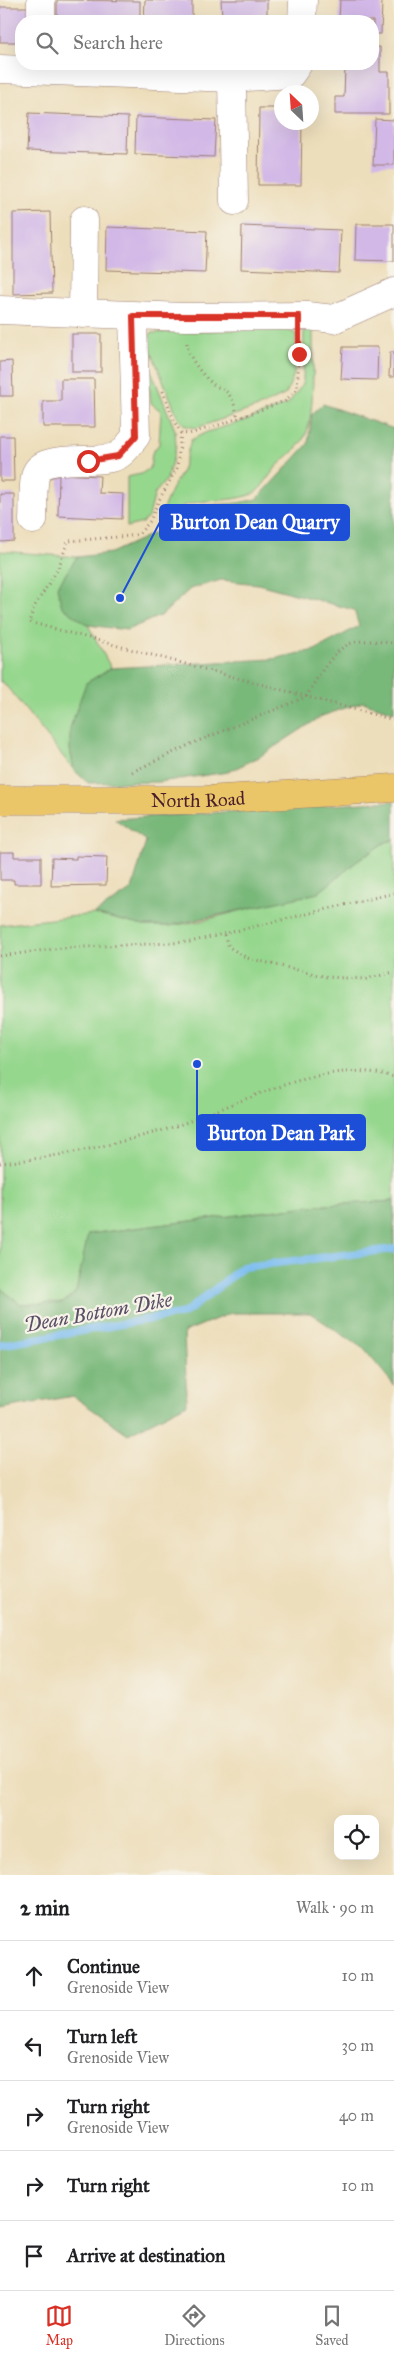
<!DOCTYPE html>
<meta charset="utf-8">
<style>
:root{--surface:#fff;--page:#f2f2f2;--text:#202124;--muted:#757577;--line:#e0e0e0;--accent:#d93025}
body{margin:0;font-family:"IM FELL Great Primer",serif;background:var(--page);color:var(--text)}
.controls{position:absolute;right:15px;bottom:15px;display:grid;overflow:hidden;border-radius:10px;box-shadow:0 5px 20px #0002}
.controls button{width:45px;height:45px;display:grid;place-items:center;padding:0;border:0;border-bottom:1px solid var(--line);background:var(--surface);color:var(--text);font:25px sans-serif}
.compass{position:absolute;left:274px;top:85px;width:45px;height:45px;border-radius:50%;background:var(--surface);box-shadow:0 5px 20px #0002;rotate:335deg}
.stop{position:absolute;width:15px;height:15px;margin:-11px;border:4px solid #d93025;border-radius:50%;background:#fff}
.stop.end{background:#d93025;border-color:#fff;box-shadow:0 1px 5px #0008}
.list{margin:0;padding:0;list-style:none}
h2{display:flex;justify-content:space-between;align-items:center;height:65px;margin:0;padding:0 20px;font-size:21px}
h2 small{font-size:16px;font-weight:400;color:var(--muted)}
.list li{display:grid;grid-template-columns:32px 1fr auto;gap:15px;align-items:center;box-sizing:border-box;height:70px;padding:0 20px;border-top:1px solid var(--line)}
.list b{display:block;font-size:19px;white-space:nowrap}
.list p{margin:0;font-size:16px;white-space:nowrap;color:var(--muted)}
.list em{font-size:16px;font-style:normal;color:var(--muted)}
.icon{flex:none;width:28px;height:28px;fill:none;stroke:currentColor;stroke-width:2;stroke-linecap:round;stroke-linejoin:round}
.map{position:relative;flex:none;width:394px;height:1875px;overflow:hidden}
.search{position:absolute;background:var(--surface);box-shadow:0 5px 20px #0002;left:15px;right:15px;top:15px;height:55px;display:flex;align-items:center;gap:12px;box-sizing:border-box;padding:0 18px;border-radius:20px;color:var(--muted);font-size:19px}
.sheet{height:415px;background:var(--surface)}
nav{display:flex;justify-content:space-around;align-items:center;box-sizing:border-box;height:70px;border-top:1px solid var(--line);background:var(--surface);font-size:14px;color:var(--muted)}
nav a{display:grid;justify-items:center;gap:2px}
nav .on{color:var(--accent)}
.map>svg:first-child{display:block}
.green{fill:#96d78e;stroke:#707b5c}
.forest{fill:#78b879;stroke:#616c52}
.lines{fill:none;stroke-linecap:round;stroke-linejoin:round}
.stream{stroke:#7dbdf1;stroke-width:8}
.building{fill:#d2b8e7}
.minor-casing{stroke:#9c7e73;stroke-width:29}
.major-casing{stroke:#9c7e73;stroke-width:29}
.path{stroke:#9c7e73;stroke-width:3;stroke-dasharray:1 4;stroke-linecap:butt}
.minor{stroke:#fff;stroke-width:28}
.major{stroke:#ebc669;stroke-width:28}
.route{stroke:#d93025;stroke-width:6}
.labels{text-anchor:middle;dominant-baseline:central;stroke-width:4.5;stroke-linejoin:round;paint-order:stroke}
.street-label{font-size:19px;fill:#4a1f2b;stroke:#f7f3e8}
.water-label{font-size:20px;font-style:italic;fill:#594e66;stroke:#f7f3e8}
.leader{fill:none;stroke:#1d4ed8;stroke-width:2}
.callout-dot{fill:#1d4ed8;stroke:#f7f3e8;stroke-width:2}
.callout{fill:#1d4ed8;stroke:#1d4ed8;stroke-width:2}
.callout-label{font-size:20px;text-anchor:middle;font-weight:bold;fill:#fff}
</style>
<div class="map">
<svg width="394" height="1875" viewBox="0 0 394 1875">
<rect width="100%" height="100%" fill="#f7f3e8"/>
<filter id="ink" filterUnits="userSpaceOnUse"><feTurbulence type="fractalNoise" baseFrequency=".02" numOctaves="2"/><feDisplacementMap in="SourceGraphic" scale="10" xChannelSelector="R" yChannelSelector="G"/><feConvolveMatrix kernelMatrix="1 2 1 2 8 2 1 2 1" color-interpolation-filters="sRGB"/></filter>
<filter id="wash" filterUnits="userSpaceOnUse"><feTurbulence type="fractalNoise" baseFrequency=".0096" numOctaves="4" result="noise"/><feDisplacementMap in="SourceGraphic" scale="20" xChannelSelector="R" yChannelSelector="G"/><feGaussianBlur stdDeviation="1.12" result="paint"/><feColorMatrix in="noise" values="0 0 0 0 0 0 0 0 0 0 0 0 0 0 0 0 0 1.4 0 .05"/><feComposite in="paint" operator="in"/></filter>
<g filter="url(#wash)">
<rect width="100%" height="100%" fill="#eddebb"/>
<!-- green -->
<g class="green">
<polygon points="284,328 296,334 294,374 286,394 261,406 196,428 186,426 179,420 147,341 151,333"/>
<path d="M313,328C313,353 315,414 306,434C299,450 283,458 273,471C266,480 261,491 250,495C228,503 204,498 186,505C176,509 166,518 157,523L171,490L182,471L191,440L207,432L247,420L288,404L303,384L304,332Z"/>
<polygon points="147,360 175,430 176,447 167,479 155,493 149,516 143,523 127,527 127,477 141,474 150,468 152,453 159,444 161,411 151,403"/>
<polygon points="0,551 77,557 57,587 62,606 88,625 111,668 86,683 70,749 74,770 3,682 0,682"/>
<polygon points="394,840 394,1201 309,1206 89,1234 76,1292 63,1303 21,1304 0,1288 0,925 94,914 144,926 169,926 201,921 269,903 318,893 356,862 386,842"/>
</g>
<!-- forest -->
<g class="forest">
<polygon points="323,404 394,429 394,712 363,702 322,716 259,757 228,772 159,782 88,783 74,770 70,749 70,728 86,683 111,668 272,659 315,650 359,626 354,610 258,584 221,580 190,589 162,615 127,630 88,625 62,607 57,587 77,557 111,553 159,531 202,506 237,503 257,499 308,444 312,414"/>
<polygon points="394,801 394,840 386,842 356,862 318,893 169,926 144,926 94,914 132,889 146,841 115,819"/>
<polygon points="394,1201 394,1385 364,1349 310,1313 231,1313 184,1332 187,1404 128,1434 73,1396 0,1409 0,1288 21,1304 63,1303 76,1292 88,1234 309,1206"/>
</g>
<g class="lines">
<!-- stream -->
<polyline class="stream" points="0,1345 185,1313 243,1267 394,1249"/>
</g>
<g id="blocks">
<!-- building -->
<g class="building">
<polygon points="57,0 140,1 140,21 57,21"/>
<polygon points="145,0 192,1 192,17 209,17 209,21 144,21"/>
<polygon points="221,0 267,0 267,16 222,17"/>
<polygon points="340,0 382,0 381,34 373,34 373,21 339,21"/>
<polygon points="0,7 30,7 30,21 21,21 21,42 0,42"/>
<polygon points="373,47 380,47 380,72 389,72 389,114 335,114 335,97 344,97 345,67 353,67 353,64 373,64"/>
<polygon points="259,108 282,108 282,122 302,122 301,185 258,185"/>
<polygon points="29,113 128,117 127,154 27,151"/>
<polygon points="136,117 216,120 214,157 135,154"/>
<polygon points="375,119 394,120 394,165 373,165"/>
<polygon points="50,212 52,293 13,294 13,213"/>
<polygon points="356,224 394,224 394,261 355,260"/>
<polygon points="242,226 341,230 339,273 241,269"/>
<polygon points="107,227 207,231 205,273 106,270"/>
<rect x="72" y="334" width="29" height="38"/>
<polygon points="343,347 378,347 377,380 341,379"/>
<polygon points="390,352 394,352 394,377 389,377"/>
<polygon points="12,361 13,396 0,396 0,362"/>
<polygon points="61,379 94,379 95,427 43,427 43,401 61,401"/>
<polygon points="0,436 13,436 14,481 0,481"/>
<polygon points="59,474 100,476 99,493 123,494 122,519 58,516"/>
<polygon points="0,494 14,494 14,541 0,542"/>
<polygon points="0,852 14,852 14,857 41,857 41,884 14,884 14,880 0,880"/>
<polygon points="76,856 107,857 106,885 51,886 52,858 76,859"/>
</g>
</g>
</g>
<g filter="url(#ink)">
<use href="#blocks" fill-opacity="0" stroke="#9c7e73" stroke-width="1"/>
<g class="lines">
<defs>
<g id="minor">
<polyline points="41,21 41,0"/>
<polyline points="302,21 303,0"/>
<polyline points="0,69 232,78 291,74 298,64"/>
<polyline points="232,78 234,201"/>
<polyline points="0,310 185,317 307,316 334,319 394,292"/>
<polyline points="83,314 84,220"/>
<path d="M33,520C34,508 32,484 36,473C44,453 98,465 117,456C124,453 131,442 136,436L133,316"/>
</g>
<g id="major">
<path id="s1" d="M0,800H206L394,788"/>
</g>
</defs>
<!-- minor casing -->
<use href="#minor" class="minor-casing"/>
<!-- major casing -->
<use href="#major" class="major-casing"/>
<!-- path -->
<g class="path">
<path d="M187,343C188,358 202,375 214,385C220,389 226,389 230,396C234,401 236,411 238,418"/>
<polyline points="163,391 175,423 181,433 189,434 222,424 285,401 297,389 300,342"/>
<polyline points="181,433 177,468 159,500 150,521 139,534 130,536 68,541 58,569 34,607 29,622 394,720"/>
<path d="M132,772L191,744L306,697C316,680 328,658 344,647C357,637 379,642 394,643"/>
<polyline points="224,935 229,947 247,958 327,977 366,979 394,972"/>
<polyline points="0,956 62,948 190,942 394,893"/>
<path d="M0,1163C51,1158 104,1147 153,1133C226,1114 318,1053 394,1077"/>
</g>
<!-- minor -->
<use href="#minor" class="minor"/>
<!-- major -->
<use href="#major" class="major"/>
</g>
</g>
<g class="lines" filter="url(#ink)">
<!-- route -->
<polyline class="route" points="88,461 118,456 136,436 133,316 299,316 299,354"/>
</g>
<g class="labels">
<!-- street labels -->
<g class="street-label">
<text stroke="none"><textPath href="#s1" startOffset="198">North Road</textPath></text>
</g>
<!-- water labels -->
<g class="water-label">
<text transform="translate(98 1312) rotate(-10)">Dean Bottom Dike</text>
</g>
</g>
<!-- callouts -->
<path class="leader" d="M120 598L160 522M197 1064L197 1133"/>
<g class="callout-dot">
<circle cx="120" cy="598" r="5"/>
<circle cx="197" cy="1064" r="5"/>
</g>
<g class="callout">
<rect x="160" y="505" width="189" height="35" rx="5"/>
<rect x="197" y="1115" width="168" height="35" rx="5"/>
</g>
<g class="callout-label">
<text x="255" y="529">Burton Dean Quarry</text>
<text x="281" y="1140">Burton Dean Park</text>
</g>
</svg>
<div class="controls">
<button><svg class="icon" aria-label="locate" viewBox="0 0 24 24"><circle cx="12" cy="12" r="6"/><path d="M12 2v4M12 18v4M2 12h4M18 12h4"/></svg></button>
</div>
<svg class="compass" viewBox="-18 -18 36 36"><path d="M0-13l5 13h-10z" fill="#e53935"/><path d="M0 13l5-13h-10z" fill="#757577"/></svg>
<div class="stop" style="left:88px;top:461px"></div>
<div class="stop end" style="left:299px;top:354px"></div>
<div class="search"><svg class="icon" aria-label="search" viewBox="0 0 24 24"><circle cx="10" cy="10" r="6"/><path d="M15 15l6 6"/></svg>Search here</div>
</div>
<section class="sheet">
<h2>2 min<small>Walk · 90 m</small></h2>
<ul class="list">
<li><svg class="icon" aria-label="ahead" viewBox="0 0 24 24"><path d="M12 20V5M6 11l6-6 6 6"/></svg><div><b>Continue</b><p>Grenoside View</p></div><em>10 m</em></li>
<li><svg class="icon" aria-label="left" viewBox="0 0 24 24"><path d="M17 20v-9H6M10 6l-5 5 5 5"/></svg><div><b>Turn left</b><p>Grenoside View</p></div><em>30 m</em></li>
<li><svg class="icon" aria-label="right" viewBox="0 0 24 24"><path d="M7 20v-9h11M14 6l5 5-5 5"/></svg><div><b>Turn right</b><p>Grenoside View</p></div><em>40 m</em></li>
<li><svg class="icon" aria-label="right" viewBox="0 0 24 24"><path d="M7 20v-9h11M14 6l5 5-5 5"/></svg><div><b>Turn right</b></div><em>10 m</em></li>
<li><svg class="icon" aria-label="arrive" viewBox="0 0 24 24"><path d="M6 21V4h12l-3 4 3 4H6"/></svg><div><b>Arrive at destination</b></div></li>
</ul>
</section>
<nav>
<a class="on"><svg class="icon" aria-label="map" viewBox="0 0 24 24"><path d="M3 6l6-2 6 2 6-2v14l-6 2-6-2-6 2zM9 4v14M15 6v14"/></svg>Map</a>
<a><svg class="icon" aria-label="directions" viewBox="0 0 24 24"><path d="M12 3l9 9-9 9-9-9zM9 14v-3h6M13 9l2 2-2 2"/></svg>Directions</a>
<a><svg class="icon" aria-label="saved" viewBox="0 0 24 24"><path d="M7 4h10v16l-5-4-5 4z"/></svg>Saved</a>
</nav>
